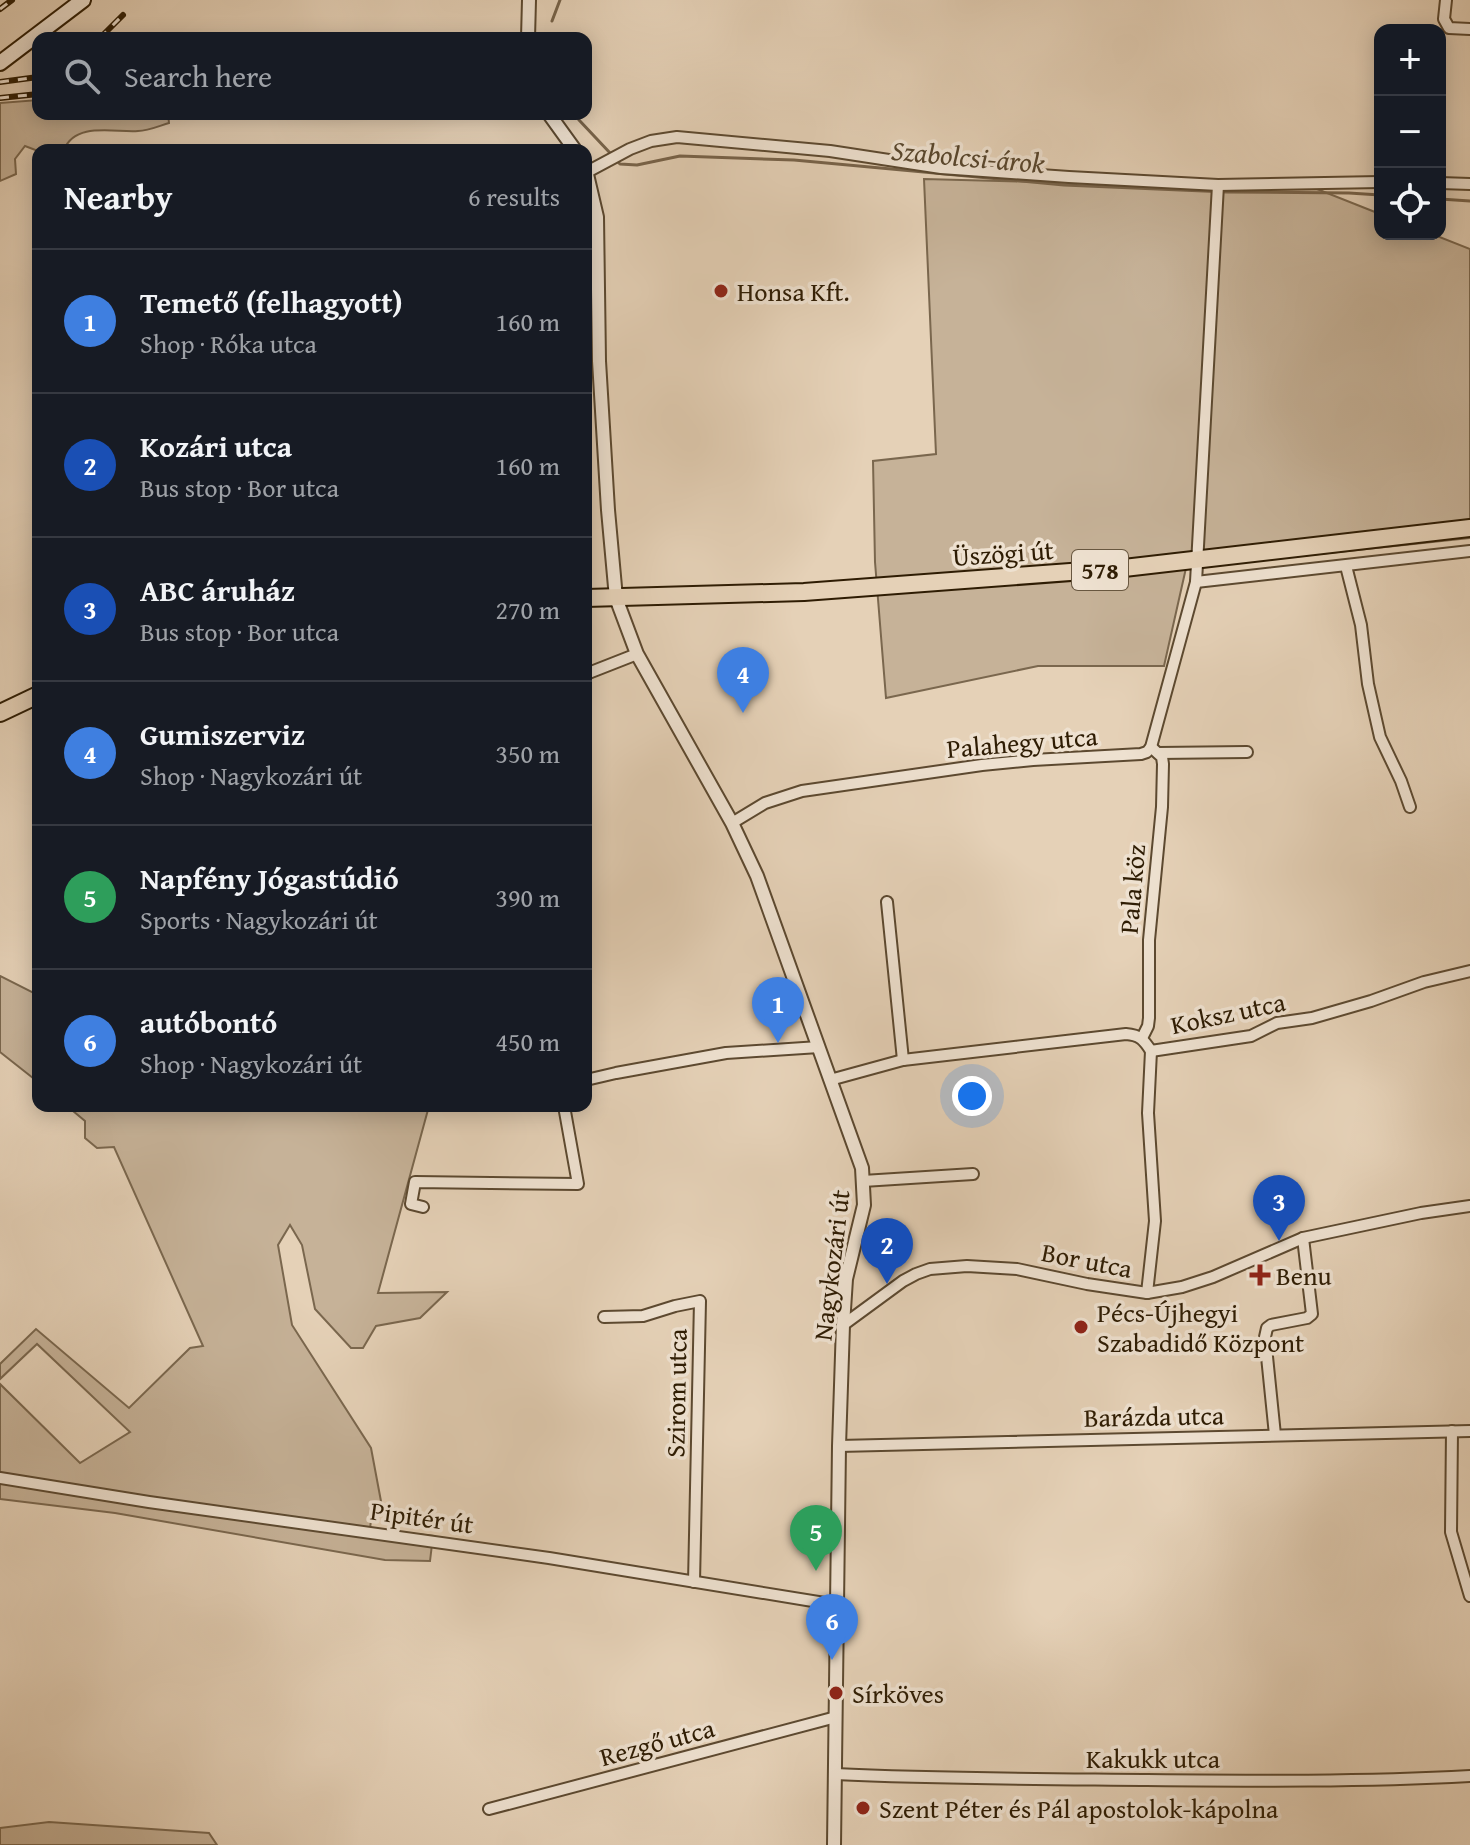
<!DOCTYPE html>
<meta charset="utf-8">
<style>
:root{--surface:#171b24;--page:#242831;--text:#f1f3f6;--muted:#9ea1a6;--line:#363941;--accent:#b45309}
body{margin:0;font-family:"Gentium Book Plus",serif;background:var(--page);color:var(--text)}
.controls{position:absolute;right:24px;top:24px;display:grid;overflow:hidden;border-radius:16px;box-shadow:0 4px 20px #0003}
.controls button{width:72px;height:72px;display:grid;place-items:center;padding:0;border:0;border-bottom:2px solid var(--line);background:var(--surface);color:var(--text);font:40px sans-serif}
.you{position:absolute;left:972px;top:1096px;width:28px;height:28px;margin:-20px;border:6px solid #fff;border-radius:50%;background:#1a73e8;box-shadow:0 0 0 12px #1a73e833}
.badge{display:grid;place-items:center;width:52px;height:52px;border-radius:50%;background:var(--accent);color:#fff;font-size:26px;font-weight:700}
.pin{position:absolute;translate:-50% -66px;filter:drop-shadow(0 2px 4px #0008)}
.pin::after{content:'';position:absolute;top:42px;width:28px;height:24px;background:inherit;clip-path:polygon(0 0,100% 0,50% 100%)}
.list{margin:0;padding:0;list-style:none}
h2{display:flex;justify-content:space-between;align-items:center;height:104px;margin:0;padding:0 32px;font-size:34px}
h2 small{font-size:26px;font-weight:400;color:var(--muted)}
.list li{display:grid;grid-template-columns:52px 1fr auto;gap:24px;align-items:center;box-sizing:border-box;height:144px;padding:0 32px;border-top:2px solid var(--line)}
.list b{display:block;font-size:30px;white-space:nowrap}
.list p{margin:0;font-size:26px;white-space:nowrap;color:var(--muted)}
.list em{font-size:26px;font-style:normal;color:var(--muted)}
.icon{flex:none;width:44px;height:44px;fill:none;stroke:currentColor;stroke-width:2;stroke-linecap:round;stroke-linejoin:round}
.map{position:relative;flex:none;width:1470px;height:1845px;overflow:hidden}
.search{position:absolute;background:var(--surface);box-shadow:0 4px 20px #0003;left:32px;top:32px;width:560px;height:88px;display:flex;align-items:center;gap:20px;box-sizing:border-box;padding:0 28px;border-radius:16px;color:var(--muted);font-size:30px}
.panel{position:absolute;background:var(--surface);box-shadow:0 4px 20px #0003;left:32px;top:144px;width:560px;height:968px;border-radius:16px}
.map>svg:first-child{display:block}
.green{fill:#c6b298;stroke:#7a674e;stroke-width:2}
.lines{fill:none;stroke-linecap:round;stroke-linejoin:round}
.stream{stroke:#77634a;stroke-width:3}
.minor-casing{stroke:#5c4930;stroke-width:14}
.tertiary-casing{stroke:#5c4930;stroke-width:16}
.secondary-casing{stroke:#2e1c03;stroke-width:18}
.primary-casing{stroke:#2e1c03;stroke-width:20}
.minor{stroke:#eee1d0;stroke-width:10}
.tertiary{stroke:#eee1d0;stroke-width:12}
.secondary{stroke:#eee1d0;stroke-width:14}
.primary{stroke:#e5d1b7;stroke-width:16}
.rail-casing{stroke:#2e1c03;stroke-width:6}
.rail{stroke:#eee1d0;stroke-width:3;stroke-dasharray:9;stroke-linecap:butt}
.poi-dot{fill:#8f2418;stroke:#eee1d0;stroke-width:3}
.labels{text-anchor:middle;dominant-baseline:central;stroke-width:7;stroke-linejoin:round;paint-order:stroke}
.shield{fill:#eee1d0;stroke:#685740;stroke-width:2}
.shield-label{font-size:24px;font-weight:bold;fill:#2e1c03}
.poi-label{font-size:26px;fill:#2e1c03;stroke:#eee1d0;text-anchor:start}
.street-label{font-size:26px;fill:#2e1c03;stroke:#eee1d0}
.water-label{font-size:28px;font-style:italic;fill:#58462d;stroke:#eee1d0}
</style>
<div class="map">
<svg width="1470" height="1845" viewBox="0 0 1470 1845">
<rect width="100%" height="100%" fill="#e5d1b7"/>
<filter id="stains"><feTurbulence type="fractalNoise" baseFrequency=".0025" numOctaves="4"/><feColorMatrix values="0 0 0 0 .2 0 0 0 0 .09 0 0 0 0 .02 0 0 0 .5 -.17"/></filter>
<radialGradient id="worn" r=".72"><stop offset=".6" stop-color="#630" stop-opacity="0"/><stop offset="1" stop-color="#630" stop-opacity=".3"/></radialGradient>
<!-- green -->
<g class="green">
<path d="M38,100V114H168L169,123C159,126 148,131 138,131C116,133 75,121 64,150L38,151L25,146L15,159L16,174L0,181V103Z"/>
<polygon points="924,179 1317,189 1380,214 1380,234 1432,234 1470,249 1470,538 1186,568 1164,666 1038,666 886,698 875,562 873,461 936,454"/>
<polygon points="0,976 38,995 38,1082 0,1052"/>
<polygon points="67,1106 429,1106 378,1293 447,1292 420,1318 376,1326 363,1348 351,1348 315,1309 302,1245 290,1225 278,1245 292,1325 371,1448 383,1512 372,1511 370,1529 433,1536 430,1561 385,1560 115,1513 0,1499 0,1384 80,1463 130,1432 37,1344 0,1379 0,1364 36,1329 129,1408 190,1348 203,1346 114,1147 97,1148 85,1138 85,1121"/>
<polygon points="49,1822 209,1833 217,1845 0,1845 0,1828"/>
</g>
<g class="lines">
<!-- stream -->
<g class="stream">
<polyline points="552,21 560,0"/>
<polyline points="576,114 579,120 611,154"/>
<polyline points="616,160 620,164 637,165 680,156 794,160 1064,185 1227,192 1349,193 1380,195"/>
<polyline points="1440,199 1470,201"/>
</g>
<defs>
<g id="minor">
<polyline points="1446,0 1444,19 1449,28 1470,29"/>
<polyline points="587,172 630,149 651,141 677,137 830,151 941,168 1069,177 1218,185 1380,182"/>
<polyline points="1440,183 1470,184"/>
<polyline points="1346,566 1361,625 1368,684 1380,737 1401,781 1410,807"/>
<polyline points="1196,582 1470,551"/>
<polyline points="586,674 637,654"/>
<polyline points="1158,753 1247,752"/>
<polyline points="732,823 765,803 802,791 982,765 1033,760 1141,754 1147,752 1151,747 1196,582 1218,185"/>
<polyline points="887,902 903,1060"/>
<polyline points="1142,1038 1148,1026 1149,1018 1149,940 1162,807 1163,764 1162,757 1151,747"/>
<polyline points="586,1080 616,1073 726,1053 819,1047"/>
<path d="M830,1080L903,1060L1126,1034C1140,1035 1144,1040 1151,1051L1251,1036L1277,1023L1312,1018L1371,1001L1424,982L1470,971"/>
<polyline points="863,1181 973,1174"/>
<polyline points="423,1207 411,1204 415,1182 578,1184 564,1106"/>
<polyline points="1147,1293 1155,1221 1148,1113 1151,1051"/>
<polyline points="604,1317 643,1316 675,1306 700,1301 694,1582"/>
<polyline points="843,1325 903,1281 916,1274 930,1269 967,1266 1017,1269 1087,1284 1147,1293 1182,1287 1213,1277 1303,1238 1421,1213 1470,1206"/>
<polyline points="1452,1431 1451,1532 1470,1596"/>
<polyline points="1275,1435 1265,1337 1267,1328 1271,1325 1307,1318 1312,1314 1303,1238"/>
<polyline points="839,1446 1470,1431"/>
<polyline points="0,1478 149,1502 549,1558 837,1605"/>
<path d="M835,1774C939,1779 1043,1779 1147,1780C1254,1781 1362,1782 1470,1776"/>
<polyline points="489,1809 836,1717"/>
</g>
<g id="tertiary">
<polyline points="528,38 529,0"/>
<polyline points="549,114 575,150"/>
<polyline points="586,170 597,217 599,361 608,510 616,598 637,654 732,823 757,876 862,1168 864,1205 846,1279 843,1325 839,1446 834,1845"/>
</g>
<polyline id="secondary" points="0,63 83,0"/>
<g id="primary">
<polyline points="586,598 804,592 1124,568 1470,528"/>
<polyline points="0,713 38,695"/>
</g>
</defs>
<!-- minor casing -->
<use href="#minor" class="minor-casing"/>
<!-- tertiary casing -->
<use href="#tertiary" class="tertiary-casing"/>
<!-- secondary casing -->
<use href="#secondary" class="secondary-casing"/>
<!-- primary casing -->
<use href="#primary" class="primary-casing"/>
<!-- minor -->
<use href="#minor" class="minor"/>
<!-- tertiary -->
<use href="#tertiary" class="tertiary"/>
<!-- secondary -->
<use href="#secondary" class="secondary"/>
<!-- primary -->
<use href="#primary" class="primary"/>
<defs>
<g id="rail">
<polyline points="0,9 12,0"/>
<polyline points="100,38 123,15"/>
<polyline points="0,82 38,77"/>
<polyline points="0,98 38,94"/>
</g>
</defs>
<!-- rail casing -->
<use href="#rail" class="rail-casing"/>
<!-- rail -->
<use href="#rail" class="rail"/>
</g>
<!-- markers -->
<g class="poi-dot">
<circle cx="721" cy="291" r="8"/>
<path d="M1256 1263h8v8h8v8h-8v8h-8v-8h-8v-8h8z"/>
<circle cx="1081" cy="1327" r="8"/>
<circle cx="836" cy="1693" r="8"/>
<circle cx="863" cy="1808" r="8"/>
</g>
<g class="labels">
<!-- shield labels -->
<rect class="shield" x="1072" y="550" width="56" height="40" rx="6"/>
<g class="shield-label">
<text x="1100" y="570">578</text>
</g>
<!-- poi labels -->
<g class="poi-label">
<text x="737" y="291">Honsa Kft.</text>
<text x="1276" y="1275">Benu</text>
<text x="1097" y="1312">Pécs-Újhegyi<tspan x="1097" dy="30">Szabadidő Központ</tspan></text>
<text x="852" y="1693">Sírköves</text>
<text x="879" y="1808">Szent Péter és Pál apostolok-kápolna</text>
</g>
<!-- street labels -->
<g class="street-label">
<text transform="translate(1003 553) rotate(-4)">Üszögi út</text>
<text transform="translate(1022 742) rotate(-5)">Palahegy utca</text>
<text transform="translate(1132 889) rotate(-85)">Pala köz</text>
<text transform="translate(1228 1013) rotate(-12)">Koksz utca</text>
<text transform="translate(1087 1260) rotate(11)">Bor utca</text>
<text transform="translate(831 1265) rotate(-83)">Nagykozári út</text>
<text transform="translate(676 1393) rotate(-89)">Szirom utca</text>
<text transform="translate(1154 1416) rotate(-1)">Barázda utca</text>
<text transform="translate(422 1517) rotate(8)">Pipitér út</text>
<text transform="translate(657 1742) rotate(-15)">Rezgő utca</text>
<text x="1153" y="1758">Kakukk utca</text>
</g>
<!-- water labels -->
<g class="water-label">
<text transform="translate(968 156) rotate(5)">Szabolcsi-árok</text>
</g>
</g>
<rect width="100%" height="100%" filter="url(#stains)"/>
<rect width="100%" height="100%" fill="url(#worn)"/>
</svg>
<div class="controls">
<button>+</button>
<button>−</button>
<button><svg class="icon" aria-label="locate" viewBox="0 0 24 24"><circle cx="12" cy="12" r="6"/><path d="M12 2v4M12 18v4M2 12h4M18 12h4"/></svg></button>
</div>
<div class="you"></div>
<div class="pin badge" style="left:778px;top:1043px;background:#3f7fe0">1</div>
<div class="pin badge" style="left:887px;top:1284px;background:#1a4fb4">2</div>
<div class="pin badge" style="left:1279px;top:1241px;background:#1a4fb4">3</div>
<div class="pin badge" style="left:743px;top:713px;background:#3f7fe0">4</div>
<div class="pin badge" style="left:816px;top:1571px;background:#2e9e5b">5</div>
<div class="pin badge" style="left:832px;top:1660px;background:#3f7fe0">6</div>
<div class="search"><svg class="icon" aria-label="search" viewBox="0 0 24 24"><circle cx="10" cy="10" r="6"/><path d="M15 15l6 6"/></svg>Search here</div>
<section class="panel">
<h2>Nearby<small>6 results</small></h2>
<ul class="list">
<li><span class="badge" style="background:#3f7fe0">1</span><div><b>Temető (felhagyott)</b><p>Shop · Róka utca</p></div><em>160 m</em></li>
<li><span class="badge" style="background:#1a4fb4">2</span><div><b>Kozári utca</b><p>Bus stop · Bor utca</p></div><em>160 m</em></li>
<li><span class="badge" style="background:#1a4fb4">3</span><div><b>ABC áruház</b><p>Bus stop · Bor utca</p></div><em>270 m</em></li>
<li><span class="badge" style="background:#3f7fe0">4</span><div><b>Gumiszerviz</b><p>Shop · Nagykozári út</p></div><em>350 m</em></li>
<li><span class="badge" style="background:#2e9e5b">5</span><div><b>Napfény Jógastúdió</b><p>Sports · Nagykozári út</p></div><em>390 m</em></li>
<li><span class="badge" style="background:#3f7fe0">6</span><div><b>autóbontó</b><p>Shop · Nagykozári út</p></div><em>450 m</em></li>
</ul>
</section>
</div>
